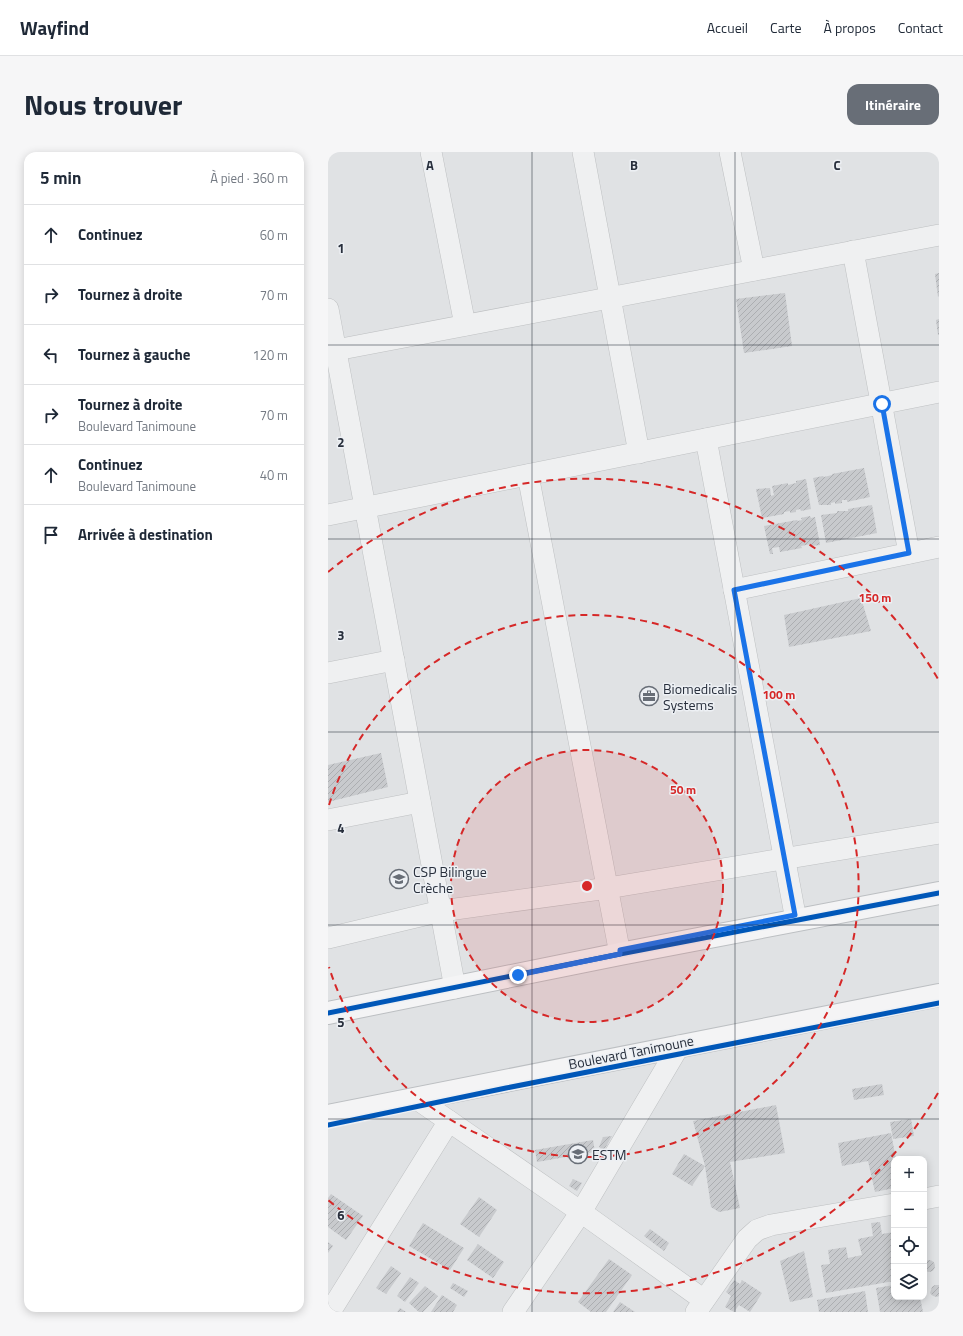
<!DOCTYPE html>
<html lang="fr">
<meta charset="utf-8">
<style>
:root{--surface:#fff;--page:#f6f6f7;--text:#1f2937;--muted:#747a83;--line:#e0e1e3;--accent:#686e77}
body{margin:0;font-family:"Titillium Web",sans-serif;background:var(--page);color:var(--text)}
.controls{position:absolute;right:12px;bottom:12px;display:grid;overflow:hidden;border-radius:8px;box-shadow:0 2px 10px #0003}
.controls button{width:36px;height:36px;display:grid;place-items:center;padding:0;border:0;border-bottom:1px solid var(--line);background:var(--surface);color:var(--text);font:20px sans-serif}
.stop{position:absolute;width:12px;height:12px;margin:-9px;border:3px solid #1a73e8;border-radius:50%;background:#fff}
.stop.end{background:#1a73e8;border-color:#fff;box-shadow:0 1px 4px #0008}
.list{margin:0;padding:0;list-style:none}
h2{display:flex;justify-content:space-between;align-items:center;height:52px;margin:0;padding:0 16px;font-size:17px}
h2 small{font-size:13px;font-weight:400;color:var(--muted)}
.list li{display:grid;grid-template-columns:26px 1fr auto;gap:12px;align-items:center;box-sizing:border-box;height:60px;padding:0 16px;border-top:1px solid var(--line)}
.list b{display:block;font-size:15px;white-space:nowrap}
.list p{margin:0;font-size:13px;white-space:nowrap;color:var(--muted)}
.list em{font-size:13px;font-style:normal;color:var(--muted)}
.icon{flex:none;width:22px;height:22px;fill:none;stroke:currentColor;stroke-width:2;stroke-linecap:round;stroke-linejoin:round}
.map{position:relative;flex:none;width:611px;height:1160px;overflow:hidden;border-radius:12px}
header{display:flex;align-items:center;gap:24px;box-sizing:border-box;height:56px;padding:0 20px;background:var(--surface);border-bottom:1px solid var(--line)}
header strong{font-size:19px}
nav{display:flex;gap:22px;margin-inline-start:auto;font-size:14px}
.intro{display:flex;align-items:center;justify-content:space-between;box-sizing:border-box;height:96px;padding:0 24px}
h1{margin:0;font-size:28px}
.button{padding:10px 18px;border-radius:12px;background:var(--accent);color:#fff;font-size:14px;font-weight:700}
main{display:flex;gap:24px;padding:0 24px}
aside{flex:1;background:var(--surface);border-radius:12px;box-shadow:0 2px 10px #0003}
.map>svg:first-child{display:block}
.building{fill:url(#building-hatch)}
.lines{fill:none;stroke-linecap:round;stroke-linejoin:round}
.street-casing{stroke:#bec0c2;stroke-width:22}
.primary-casing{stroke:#bcbfc2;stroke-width:24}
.street{stroke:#eff0f1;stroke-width:21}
.primary{stroke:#f4f4f5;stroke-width:22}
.cycleway-casing{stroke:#edf0f4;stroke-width:8}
.cycleway{stroke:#0057b8;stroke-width:5}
.route{stroke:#1a73e8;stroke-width:5}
.grid{fill:none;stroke:#282f3c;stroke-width:1;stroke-opacity:0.55}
.ring{fill:none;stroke:#d62828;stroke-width:2;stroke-dasharray:7 5}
.labels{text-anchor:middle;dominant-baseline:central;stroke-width:3;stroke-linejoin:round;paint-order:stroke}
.poi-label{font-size:14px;fill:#282f3c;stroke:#edf0f4;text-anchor:start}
.street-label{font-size:14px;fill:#282f3c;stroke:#edf0f4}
.grid-label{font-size:13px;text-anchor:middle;font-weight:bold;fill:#282f3c;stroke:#edf0f4;stroke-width:3;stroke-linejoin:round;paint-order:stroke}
.centre{fill:#d62828;stroke:#edf0f4;stroke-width:2}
.ring-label{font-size:12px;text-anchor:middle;font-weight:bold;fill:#d62828;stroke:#edf0f4;stroke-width:3;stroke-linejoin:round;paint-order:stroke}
</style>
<header>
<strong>Wayfind</strong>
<nav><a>Accueil</a><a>Carte</a><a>À propos</a><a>Contact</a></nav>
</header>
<div class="intro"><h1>Nous trouver</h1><a class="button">Itinéraire</a></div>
<main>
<aside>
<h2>5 min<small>À pied · 360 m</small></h2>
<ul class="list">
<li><svg class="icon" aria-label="ahead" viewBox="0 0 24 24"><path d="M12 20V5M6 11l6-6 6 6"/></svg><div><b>Continuez</b></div><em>60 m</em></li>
<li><svg class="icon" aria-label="right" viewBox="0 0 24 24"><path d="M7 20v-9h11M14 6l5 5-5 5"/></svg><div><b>Tournez à droite</b></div><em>70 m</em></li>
<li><svg class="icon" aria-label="left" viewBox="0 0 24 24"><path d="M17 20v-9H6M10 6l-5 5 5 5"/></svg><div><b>Tournez à gauche</b></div><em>120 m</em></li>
<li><svg class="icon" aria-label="right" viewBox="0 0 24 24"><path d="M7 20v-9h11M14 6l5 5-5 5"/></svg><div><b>Tournez à droite</b><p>Boulevard Tanimoune</p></div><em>70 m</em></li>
<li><svg class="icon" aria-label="ahead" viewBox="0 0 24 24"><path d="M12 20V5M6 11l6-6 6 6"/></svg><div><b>Continuez</b><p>Boulevard Tanimoune</p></div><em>40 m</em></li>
<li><svg class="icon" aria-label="arrive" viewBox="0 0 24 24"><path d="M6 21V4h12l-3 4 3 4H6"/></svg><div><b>Arrivée à destination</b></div></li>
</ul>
</aside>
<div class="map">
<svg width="611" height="1160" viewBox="0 0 611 1160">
<defs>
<pattern id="building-hatch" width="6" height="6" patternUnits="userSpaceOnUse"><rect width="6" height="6" fill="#c8cacd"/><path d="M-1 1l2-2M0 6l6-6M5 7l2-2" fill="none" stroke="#acaeb1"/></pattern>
</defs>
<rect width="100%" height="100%" fill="#e0e2e4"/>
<!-- building -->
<g class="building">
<polygon points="611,121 611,144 610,145 607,122"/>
<polygon points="457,141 464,194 416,201 408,147"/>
<polygon points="611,167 611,183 610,183 608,168"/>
<polygon points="536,316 542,345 519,350 519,348 514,348 514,351 507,352 507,350 503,351 503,353 491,353 485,326 495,324 496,325 504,323 504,322"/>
<polygon points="478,327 483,357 473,359 472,357 468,358 468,360 462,361 462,359 456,360 456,362 434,366 428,337 442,336 443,344 446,343 444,334 460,331 460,333 468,331 468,329"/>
<polygon points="544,353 549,381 498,391 493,363 509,361 509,359 520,359 520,357"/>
<polygon points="482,364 483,366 487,365 492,393 483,394 483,392 473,394 474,396 452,400 451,395 444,396 445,402 442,402 436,374 469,368 470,369 474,368 473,366"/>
<polygon points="533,446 543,479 461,495 456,463"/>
<polygon points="53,601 60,635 0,650 0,613"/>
<polygon points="554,932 556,943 526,948 524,937"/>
<polygon points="448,953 457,1001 402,1010 412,1056 391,1060 383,1055 377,1014 364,1034 344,1022 356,1002 377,1014 365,969"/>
<polygon points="583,967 586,984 565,987 562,970"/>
<polygon points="563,981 568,1007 566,1007 566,1036 547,1040 540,1009 514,1014 510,991"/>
<polygon points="284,984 276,998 271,995 275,985"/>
<polygon points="265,988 267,1000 209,1010 207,998"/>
<polygon points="245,1027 254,1031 249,1039 241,1034"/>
<polygon points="3,1042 35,1064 18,1088 0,1075 0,1046"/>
<polygon points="151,1045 169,1058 151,1085 132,1072"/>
<polygon points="552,1070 554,1082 566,1080 566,1129 498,1141 493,1113 502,1112 500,1098 518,1095 520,1106 534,1103 530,1087 545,1084 543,1071"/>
<polygon points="95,1071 136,1096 122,1118 81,1094"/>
<polygon points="322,1077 341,1091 336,1099 316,1084"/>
<polygon points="0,1090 5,1094 0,1101"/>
<polygon points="150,1092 176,1110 165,1126 139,1108"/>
<polygon points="476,1099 485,1145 462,1150 452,1109"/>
<polygon points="281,1107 304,1123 278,1160 263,1160 250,1150"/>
<circle cx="601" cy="1114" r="6"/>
<polygon points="63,1114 73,1121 58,1142 48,1136"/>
<polygon points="82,1125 91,1131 77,1150 69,1144"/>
<polygon points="406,1128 412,1132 414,1128 434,1141 422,1160 411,1153 406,1160 397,1155 403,1144 398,1140"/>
<polygon points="125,1131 140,1139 136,1145 122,1136"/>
<polygon points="566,1133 566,1145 592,1145 595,1160 552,1160 548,1136"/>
<polygon points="607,1133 611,1133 611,1144 609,1145 605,1144 602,1141 604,1135"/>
<polygon points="97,1134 110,1144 95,1160 91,1160 81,1151"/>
<polygon points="537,1139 540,1160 491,1160 489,1148"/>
<polygon points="114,1143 129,1153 125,1160 103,1160"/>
<polygon points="292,1150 307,1160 285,1160"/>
<polygon points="72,1156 78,1160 69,1160"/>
</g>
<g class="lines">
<defs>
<g id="street">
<polyline points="103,0 137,173"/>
<polyline points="255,0 311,301"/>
<polyline points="402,0 426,118"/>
<polyline points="525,99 581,401"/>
<polyline points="0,157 127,836"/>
<polyline points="8,198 611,83"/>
<polyline points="378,287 468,768"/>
<polyline points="200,323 292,802"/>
<polyline points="0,363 611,240"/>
<polyline points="406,438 611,395"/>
<polyline points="0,521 66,508"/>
<polyline points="0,668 92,650"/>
<polyline points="0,786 113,759 280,736 611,681"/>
<polyline points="89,947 253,1060 376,1148"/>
<polyline points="596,1047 611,1044"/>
<polyline points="2,1160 121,969"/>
<polyline points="185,1160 253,1060 351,894"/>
<polyline points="368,1160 419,1087 429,1078 443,1073 566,1052"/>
</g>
<g id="primary">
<polyline points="0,861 292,802 611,741"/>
<polyline points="0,964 611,843"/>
</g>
</defs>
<!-- street casing -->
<use href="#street" class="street-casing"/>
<!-- primary casing -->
<use href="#primary" class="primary-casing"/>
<!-- street -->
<use href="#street" class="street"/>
<!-- primary -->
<use href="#primary" class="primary"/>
<defs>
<g id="cycleway">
<polyline points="0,861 292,802 611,741"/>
<polyline points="0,973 178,936 611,851"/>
</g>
</defs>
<!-- cycleway casing -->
<use href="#cycleway" class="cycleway-casing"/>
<!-- cycleway -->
<use href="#cycleway" class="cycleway"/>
</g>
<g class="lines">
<!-- route -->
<polyline class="route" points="190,823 292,802 292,798 467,763 406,438 581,401 554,252"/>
</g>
<!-- grid -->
<path class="grid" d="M204,0V1160M407,0V1160M0,193H611M0,387H611M0,580H611M0,773H611M0,967H611"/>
<!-- distance rings -->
<circle cx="259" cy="734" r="136" fill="#d62828" fill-opacity=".12"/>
<g class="ring">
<circle cx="259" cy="734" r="136"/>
<path d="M1 653A271 271 0 1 1 1 815"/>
<path d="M610 941A407 407 0 0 1 0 1048M0 420A407 407 0 0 1 610 527"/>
</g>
<!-- icons -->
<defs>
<symbol id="office-ring" viewBox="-11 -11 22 22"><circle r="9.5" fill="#edf0f4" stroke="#686e77" stroke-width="1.5"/><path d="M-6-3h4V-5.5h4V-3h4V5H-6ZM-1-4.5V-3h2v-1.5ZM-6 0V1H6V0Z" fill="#686e77"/></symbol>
<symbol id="school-ring" viewBox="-11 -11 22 22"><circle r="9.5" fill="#edf0f4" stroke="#686e77" stroke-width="1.5"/><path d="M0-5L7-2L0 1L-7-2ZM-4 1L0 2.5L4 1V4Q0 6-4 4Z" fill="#686e77"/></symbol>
<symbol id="university-ring" viewBox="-11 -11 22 22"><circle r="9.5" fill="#edf0f4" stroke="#686e77" stroke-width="1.5"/><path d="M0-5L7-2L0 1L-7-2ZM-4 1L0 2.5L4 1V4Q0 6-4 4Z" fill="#686e77"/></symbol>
</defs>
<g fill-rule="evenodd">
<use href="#office-ring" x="310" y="533" width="22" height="22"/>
<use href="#school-ring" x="60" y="716" width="22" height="22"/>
<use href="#university-ring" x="239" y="991" width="22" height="22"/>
</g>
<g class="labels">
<!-- poi labels -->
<g class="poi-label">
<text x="335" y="536">Biomedicalis<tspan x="335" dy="16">Systems</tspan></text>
<text x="85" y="719">CSP Bilingue<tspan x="85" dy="16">Crèche</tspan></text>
<text x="264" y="1002">ESTM</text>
</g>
<!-- street labels -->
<g class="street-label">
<text transform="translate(303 900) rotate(-11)">Boulevard Tanimoune</text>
</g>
</g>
<g class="grid-label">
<text x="102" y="18">A</text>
<text x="306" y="18">B</text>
<text x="509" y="18">C</text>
<text x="13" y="101">1</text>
<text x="13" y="295">2</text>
<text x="13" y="488">3</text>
<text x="13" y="681">4</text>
<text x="13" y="875">5</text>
<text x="13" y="1068">6</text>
</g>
<circle cx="259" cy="734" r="6" class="centre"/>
<g class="ring-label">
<text x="547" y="450">150 m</text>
<text x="451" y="547">100 m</text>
<text x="355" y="642">50 m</text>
</g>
</svg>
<div class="controls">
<button>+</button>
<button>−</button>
<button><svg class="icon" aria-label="locate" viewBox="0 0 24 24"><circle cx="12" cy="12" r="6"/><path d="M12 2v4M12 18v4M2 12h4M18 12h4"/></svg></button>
<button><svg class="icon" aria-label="layers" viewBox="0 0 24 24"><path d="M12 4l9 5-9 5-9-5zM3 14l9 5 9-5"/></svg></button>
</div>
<div class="stop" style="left:554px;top:252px"></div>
<div class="stop end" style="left:190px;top:823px"></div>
</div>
</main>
